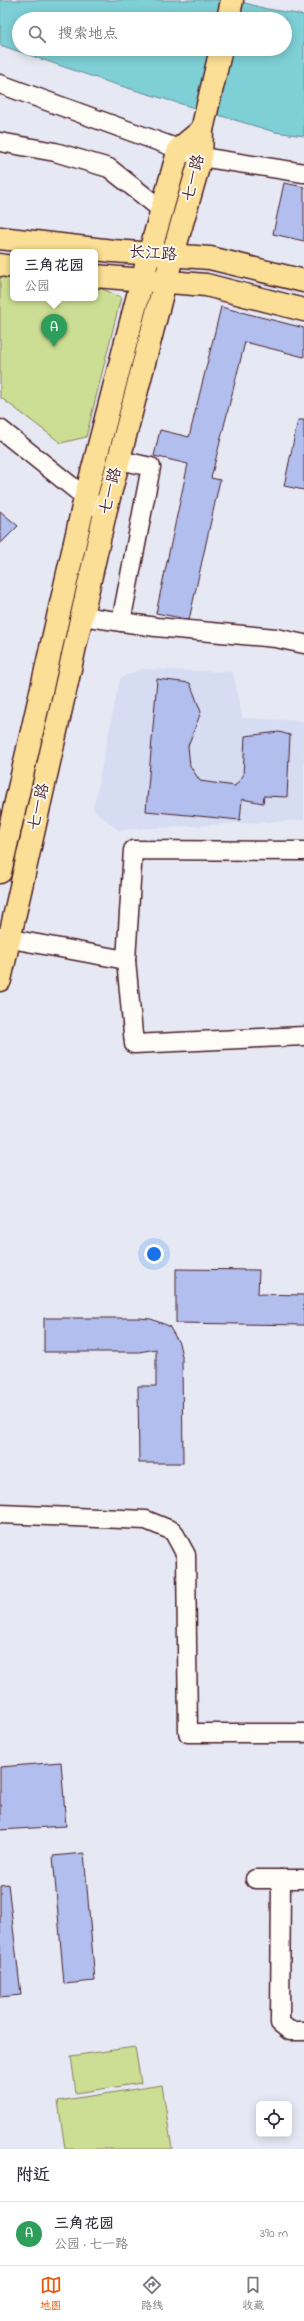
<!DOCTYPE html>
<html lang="zh">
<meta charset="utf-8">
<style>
:root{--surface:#fff;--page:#f7f7f7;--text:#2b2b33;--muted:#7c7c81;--line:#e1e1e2;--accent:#ea580c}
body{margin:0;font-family:"Indie Flower","LXGW WenKai TC",sans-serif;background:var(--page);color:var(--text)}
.controls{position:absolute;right:12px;bottom:12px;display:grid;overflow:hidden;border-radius:6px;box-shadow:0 2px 10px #0003}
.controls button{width:36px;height:36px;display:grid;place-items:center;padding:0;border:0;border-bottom:1px solid var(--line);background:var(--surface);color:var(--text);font:20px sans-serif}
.you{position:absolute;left:154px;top:1254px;width:14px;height:14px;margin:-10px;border:3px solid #fff;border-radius:50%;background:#1a73e8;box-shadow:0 0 0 6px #1a73e833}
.badge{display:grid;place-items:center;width:26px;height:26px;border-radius:50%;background:var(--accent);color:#fff;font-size:13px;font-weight:700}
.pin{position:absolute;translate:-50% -33px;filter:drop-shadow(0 1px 2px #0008)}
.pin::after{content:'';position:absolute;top:21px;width:14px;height:12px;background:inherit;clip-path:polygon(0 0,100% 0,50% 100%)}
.popup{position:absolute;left:10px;top:249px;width:88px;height:52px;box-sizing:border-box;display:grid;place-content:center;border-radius:6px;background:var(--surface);filter:drop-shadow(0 1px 3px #0005);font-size:13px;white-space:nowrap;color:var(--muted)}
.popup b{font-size:15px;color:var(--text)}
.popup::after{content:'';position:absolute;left:50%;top:100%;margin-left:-8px;border:8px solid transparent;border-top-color:var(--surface)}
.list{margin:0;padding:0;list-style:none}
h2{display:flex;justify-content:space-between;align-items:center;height:52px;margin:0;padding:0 16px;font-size:17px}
h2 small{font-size:13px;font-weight:400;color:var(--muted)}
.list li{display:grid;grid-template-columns:26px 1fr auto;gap:12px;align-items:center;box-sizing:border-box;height:64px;padding:0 16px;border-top:1px solid var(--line)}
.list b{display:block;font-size:15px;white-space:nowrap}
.list p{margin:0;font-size:13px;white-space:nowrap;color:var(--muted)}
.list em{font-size:13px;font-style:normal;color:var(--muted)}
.icon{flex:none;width:22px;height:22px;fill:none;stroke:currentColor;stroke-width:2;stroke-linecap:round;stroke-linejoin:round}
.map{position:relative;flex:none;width:304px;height:2149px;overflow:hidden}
.search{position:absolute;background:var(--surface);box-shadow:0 2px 10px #0003;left:12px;right:12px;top:12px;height:44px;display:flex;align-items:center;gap:10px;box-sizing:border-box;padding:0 14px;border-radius:22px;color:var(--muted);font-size:15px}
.sheet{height:116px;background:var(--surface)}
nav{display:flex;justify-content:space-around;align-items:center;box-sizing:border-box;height:56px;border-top:1px solid var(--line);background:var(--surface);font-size:11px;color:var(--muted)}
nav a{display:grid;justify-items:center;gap:2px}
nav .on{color:var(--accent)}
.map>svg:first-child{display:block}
.built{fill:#d6dcf2}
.green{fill:#ccde93;stroke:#8b7e5f}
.water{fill:#7ecfd6;stroke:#698992;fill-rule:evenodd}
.building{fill:#b1beee;stroke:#4a1f2b}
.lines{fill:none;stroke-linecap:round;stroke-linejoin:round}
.minor-casing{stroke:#4a1f2b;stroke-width:21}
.major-casing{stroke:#4a1f2b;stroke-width:25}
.minor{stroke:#fdfcf7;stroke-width:18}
.major{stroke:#fbdf96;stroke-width:22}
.labels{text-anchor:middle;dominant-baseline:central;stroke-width:3.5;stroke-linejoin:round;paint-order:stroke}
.street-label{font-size:16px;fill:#4a1f2b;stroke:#fdfcf7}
</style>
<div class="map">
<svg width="304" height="2149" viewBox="0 0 304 2149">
<rect width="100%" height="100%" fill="#e6e9f4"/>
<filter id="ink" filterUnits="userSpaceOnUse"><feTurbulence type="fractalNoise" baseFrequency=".025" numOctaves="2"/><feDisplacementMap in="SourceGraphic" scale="8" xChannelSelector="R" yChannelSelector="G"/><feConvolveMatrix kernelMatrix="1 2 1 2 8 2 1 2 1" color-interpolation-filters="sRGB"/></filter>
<g filter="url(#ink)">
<!-- built -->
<polygon class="built" points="142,669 233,672 242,718 304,721 304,820 118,830 93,809 120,678"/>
<!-- green -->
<g class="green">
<polygon points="0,276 13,278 13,298 95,298 95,286 121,297 86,437 61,443 0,397"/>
<polygon points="135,2047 141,2083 76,2093 71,2056"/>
<polygon points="162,2085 172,2149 65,2149 58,2101"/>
</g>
<!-- water -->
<path class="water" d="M0,0H234L267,9L304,15V136L275,132L111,83L0,45ZM19,19H285V49H19Z"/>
<!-- building -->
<g class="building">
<polygon points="284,183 304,187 304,241 273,234"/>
<polygon points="221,307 304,328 304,357 245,342 211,478 220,480 189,620 186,619 156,613 188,464 154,456 160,430 189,437"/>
<polygon points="298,420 304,420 304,490 284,486"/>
<polygon points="0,511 18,526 0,544"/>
<polygon points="157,679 190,683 201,712 188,746 190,766 200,781 235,786 243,776 245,736 279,732 290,735 287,797 264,796 263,803 242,799 240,820 146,811"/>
<polygon points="176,1269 259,1270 258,1294 304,1295 304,1325 176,1323"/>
<polygon points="44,1318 139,1318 151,1319 169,1326 179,1343 182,1356 183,1463 139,1463 138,1386 156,1386 156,1349 139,1352 44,1352"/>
<polygon points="61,1762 66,1826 0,1830 0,1767"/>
<polygon points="84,1853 95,1981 64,1984 53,1856"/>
<polygon points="8,1884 21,1995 0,1997 0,1885"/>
</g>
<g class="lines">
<defs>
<g id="minor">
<polyline points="0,84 201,157 304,173"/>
<polyline points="0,142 55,152 109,168 162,210"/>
<polyline points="0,429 105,513"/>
<polyline points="119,460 151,467 121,622"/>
<polyline points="82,616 156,627 276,638 304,644"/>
<polyline points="0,937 126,960 133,850 304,851"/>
<polyline points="126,960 134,1044 304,1036"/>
<polyline points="0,1514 146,1520 173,1531 186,1555 188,1733 304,1733"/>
<polyline points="255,1879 304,1879"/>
<polyline points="281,1879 280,2023 290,2031 304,2031"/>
</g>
<g id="major">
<polyline points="228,19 232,0"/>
<polyline points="0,238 113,251 210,258 304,281"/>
<polyline points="0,265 13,267"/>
<polyline points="95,276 206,285 304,310"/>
<polyline points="0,872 83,507 142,280 179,149 202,130"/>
<polyline points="0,980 105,513 165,282 201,157 202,130 221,49"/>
</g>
</defs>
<!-- minor casing -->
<use href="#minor" class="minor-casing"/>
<!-- major casing -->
<use href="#major" class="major-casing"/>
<!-- minor -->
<use href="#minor" class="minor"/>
<!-- major -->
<use href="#major" class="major"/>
</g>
</g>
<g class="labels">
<!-- street labels -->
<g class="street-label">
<text transform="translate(194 178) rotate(-76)">七一路</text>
<text transform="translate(153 254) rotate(4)">长江路</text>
<text transform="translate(111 491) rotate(-76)">七一路</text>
<text transform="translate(39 807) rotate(-77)">七一路</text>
</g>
</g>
</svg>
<div class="controls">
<button><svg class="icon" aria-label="locate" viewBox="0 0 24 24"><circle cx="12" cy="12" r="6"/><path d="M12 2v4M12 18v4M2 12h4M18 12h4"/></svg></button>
</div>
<div class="you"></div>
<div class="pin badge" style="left:54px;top:347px;background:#2e9e5b">A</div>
<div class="popup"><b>三角花园</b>公园</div>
<div class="search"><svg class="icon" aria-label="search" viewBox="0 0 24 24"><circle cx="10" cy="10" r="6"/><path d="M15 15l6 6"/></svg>搜索地点</div>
</div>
<section class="sheet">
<h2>附近<small></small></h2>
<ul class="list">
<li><span class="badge" style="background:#2e9e5b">A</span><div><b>三角花园</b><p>公园 · 七一路</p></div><em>390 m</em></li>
</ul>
</section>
<nav>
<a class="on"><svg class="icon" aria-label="map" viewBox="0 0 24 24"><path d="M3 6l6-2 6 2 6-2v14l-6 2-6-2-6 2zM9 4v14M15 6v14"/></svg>地图</a>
<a><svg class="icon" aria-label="directions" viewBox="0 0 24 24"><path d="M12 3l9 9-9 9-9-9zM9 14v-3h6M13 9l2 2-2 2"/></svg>路线</a>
<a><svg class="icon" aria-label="saved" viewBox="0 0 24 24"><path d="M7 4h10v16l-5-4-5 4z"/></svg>收藏</a>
</nav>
